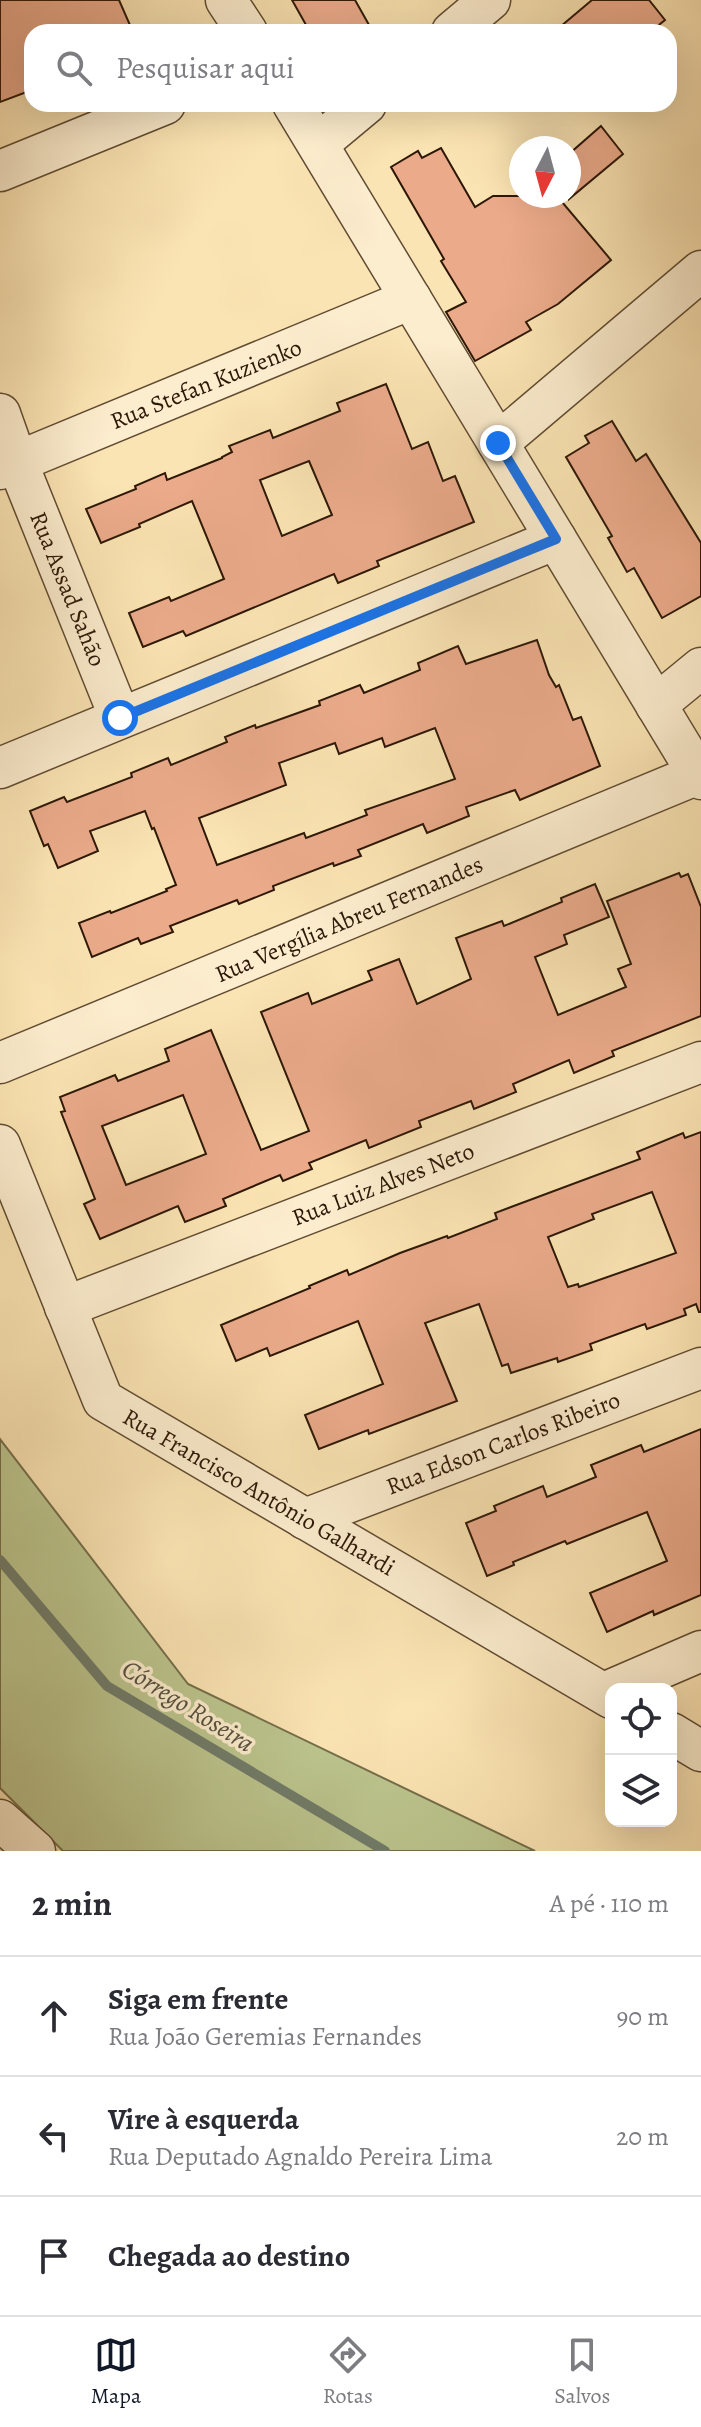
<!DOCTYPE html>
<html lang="pt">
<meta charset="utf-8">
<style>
:root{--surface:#fff;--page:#f2f2f3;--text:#2b2b33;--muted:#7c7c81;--line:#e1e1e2;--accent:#111827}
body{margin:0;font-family:Alegreya,serif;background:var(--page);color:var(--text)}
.controls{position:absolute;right:24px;bottom:24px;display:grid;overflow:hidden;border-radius:16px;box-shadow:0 8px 32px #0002}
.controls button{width:72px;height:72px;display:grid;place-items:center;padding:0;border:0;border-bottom:2px solid var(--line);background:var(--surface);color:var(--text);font:40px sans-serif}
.compass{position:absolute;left:509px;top:136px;width:72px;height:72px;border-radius:50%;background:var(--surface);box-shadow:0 8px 32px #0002;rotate:186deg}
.stop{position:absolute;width:24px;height:24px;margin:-18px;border:6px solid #1a73e8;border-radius:50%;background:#fff}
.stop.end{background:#1a73e8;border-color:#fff;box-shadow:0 2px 8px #0008}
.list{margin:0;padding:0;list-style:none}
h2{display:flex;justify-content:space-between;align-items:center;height:104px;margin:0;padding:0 32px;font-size:34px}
h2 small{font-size:26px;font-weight:400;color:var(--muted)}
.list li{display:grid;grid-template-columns:52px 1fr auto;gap:24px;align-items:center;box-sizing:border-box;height:120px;padding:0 32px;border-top:2px solid var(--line)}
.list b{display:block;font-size:30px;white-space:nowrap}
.list p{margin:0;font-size:26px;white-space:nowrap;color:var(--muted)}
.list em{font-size:26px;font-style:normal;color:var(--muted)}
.icon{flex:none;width:44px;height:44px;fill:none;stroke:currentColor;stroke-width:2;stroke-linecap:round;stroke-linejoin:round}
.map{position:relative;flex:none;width:701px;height:1851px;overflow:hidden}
.search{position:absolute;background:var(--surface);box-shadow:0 8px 32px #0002;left:24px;right:24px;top:24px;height:88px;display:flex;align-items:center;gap:20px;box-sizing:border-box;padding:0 28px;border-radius:24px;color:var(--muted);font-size:30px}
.sheet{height:464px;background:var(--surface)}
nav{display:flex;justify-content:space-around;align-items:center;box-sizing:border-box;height:112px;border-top:2px solid var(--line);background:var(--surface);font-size:22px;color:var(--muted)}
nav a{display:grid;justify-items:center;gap:4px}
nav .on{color:var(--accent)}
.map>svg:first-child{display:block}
.green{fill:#bcc58e;stroke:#746e4b;stroke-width:2}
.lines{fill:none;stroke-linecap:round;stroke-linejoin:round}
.stream{stroke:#717c6a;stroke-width:10}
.building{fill:#ebab8b;stroke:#2d1808;stroke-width:2;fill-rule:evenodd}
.minor-casing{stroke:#604b33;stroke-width:43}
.minor{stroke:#fcedce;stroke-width:40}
.route{stroke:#1a73e8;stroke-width:10}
.labels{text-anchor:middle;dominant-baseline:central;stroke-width:7;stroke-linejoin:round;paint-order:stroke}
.street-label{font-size:24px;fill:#2d1808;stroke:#fcedce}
.water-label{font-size:26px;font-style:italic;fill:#555241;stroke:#fcedce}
</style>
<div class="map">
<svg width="701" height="1851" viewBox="0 0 701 1851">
<rect width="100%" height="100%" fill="#fbe4b3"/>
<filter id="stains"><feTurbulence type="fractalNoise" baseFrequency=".0025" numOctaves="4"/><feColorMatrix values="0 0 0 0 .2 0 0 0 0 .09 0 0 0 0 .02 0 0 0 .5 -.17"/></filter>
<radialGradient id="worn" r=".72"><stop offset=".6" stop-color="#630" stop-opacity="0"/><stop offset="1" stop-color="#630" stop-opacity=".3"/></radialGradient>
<!-- green -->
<polygon class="green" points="0,1439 188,1684 535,1851 63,1851 0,1788"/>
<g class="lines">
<!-- stream -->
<polyline class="stream" points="0,1560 107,1686 385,1851"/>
</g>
<!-- building -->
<g class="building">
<polygon points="0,0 119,0 133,32 32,32 32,90 0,102"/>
<polygon points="292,0 355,0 373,32 310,32"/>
<polygon points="592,0 649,0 665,20 650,32 554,32"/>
<polygon points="601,126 623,154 569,199 569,154"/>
<polygon points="441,148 475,207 493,196 557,196 611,260 558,304 526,322 531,330 475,361 446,312 466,302 441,261 444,259 391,167 418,151 422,158"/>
<path d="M386,384L412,449L428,442L443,481L455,476L474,522L377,561L379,566L338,583L334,574L186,636L183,631L143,647L129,613L169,597L171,601L224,579L192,501L139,524L140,527L101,543L86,509L136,489L135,486L165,473L167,480L222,458V457L232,452L229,446L270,430L273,438L340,411L337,403ZM309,461L332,515L282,536L260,480Z"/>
<polygon points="612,421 636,461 646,454 701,543 701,596 662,618 634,568 627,572 608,538 612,536 566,457 589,443 585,436"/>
<path d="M537,640L549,675L556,687L559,685L573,720L581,717L600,766L520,800L515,790L466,807L469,816L427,833L423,824L358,850L361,856L334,866L333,863L273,886L274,890L239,904L237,900L170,926L173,932L141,944L138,938L92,957L79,923L110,911L111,913L167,891L166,889L176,885L154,828L152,829L145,811L90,831L98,851L58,868L48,844L44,846L30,811L64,797L67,802L132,777L131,773L168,758L171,765L227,742L225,737L255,725L256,728L320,705L319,701L360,685L364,693L420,670L418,663L458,646L466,664ZM435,728L455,779L365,810L367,815L306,838L304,833L217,865L199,818L286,785L279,763L335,743L339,754L382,738L385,747Z"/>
<path d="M679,873L681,877L688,874L701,907V1016L612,1051L614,1056L574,1073L569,1060L513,1084L516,1092L474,1109L471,1101L419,1121L421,1127L369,1148L366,1140L309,1163L312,1169L283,1181L280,1175L223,1199L226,1206L185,1222L178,1206L100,1239L84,1204L95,1199L61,1112L65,1111L60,1097L115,1075L118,1081L169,1061L165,1049L211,1030L261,1150L309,1131L261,1012L308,993L312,1004L372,980L368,971L399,959L417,1004L471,979L456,938L502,921L504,926L562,902L561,898L595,884L609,917L564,935L567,944L535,957L558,1015L626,987L618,969L631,964L607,901ZM183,1095L206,1154L126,1185L102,1126Z"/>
<path d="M701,1132V1312H699L696,1304L684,1309L686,1315L647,1329L645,1324L590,1344L592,1350L558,1362L557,1358L511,1373L508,1364L502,1366L479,1304L425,1323L457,1401L369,1434L368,1430L319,1449L305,1415L383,1384L358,1321L270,1356L267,1348L236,1361L221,1325L310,1288L309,1286L347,1270L349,1275L400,1253L447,1236L448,1238L497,1219L495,1213L640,1159L637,1152L683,1133L685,1138ZM652,1192L676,1253L579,1287L578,1284L568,1287L548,1237L594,1219L592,1214Z"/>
<polygon points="701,1429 701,1595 654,1615 653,1611 607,1632 590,1593 667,1561 647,1512 567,1544 565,1541 513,1562 514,1565 487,1576 466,1523 496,1511 494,1506 543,1486 547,1497 596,1477 591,1465 641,1445 644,1452"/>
</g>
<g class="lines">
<defs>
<g id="minor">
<polyline points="226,0 247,32"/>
<polyline points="452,32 490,0"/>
<polyline points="293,104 701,779"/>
<polyline points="318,144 366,104"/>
<polyline points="0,171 165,104"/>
<polyline points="0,414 17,462 120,718"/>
<polyline points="498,443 701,271"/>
<polyline points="0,469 411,299"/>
<polyline points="656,705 701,668"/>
<polyline points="0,768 556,539"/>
<polyline points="0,1063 698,774"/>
<polyline points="0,1145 103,1400 611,1698"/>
<polyline points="65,1307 701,1062"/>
<polyline points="305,1519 701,1368"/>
<polyline points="613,1689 701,1651"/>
<polyline points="671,1733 701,1751"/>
<polyline points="0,1820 35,1851"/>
</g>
</defs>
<!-- minor casing -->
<use href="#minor" class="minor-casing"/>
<!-- minor -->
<use href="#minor" class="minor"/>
</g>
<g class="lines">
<!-- route -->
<polyline class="route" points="120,718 556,539 498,443"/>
</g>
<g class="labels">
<!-- street labels -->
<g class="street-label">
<text transform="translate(206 384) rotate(-22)">Rua Stefan Kuzienko</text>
<text transform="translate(68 589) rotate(68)">Rua Assad Sahão</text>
<text transform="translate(349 919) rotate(-23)">Rua Vergília Abreu Fernandes</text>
<text transform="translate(383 1184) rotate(-21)">Rua Luiz Alves Neto</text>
<text transform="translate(503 1443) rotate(-21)">Rua Edson Carlos Ribeiro</text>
<text transform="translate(259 1492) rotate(30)">Rua Francisco Antônio Galhardi</text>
</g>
<!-- water labels -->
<g class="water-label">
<text transform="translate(188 1706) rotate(32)">Córrego Roseira</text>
</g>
</g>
<rect width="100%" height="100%" filter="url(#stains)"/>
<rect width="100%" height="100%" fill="url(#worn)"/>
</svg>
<div class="controls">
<button><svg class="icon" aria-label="locate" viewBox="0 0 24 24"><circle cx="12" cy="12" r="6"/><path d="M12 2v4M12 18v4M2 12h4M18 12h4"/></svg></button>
<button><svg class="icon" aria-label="layers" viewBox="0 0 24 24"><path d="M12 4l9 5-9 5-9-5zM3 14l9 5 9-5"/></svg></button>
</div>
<svg class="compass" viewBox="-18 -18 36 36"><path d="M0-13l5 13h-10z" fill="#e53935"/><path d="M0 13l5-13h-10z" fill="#7c7c81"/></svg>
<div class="stop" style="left:120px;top:718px"></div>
<div class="stop end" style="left:498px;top:443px"></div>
<div class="search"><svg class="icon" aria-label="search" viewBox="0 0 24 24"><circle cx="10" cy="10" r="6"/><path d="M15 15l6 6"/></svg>Pesquisar aqui</div>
</div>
<section class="sheet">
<h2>2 min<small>A pé · 110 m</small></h2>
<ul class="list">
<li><svg class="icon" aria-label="ahead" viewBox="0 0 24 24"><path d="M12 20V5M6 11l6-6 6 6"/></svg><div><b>Siga em frente</b><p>Rua João Geremias Fernandes</p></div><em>90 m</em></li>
<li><svg class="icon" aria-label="left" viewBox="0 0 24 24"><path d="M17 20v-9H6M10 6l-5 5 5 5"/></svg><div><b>Vire à esquerda</b><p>Rua Deputado Agnaldo Pereira Lima</p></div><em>20 m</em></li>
<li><svg class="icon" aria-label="arrive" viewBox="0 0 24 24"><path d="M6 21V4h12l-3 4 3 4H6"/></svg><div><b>Chegada ao destino</b></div></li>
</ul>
</section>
<nav>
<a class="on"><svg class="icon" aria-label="map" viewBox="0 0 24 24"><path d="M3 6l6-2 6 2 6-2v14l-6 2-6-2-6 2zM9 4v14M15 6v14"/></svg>Mapa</a>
<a><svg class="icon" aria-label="directions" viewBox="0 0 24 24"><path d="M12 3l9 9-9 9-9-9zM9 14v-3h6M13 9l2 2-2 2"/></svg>Rotas</a>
<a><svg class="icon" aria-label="saved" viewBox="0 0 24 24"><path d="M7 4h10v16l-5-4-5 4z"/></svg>Salvos</a>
</nav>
